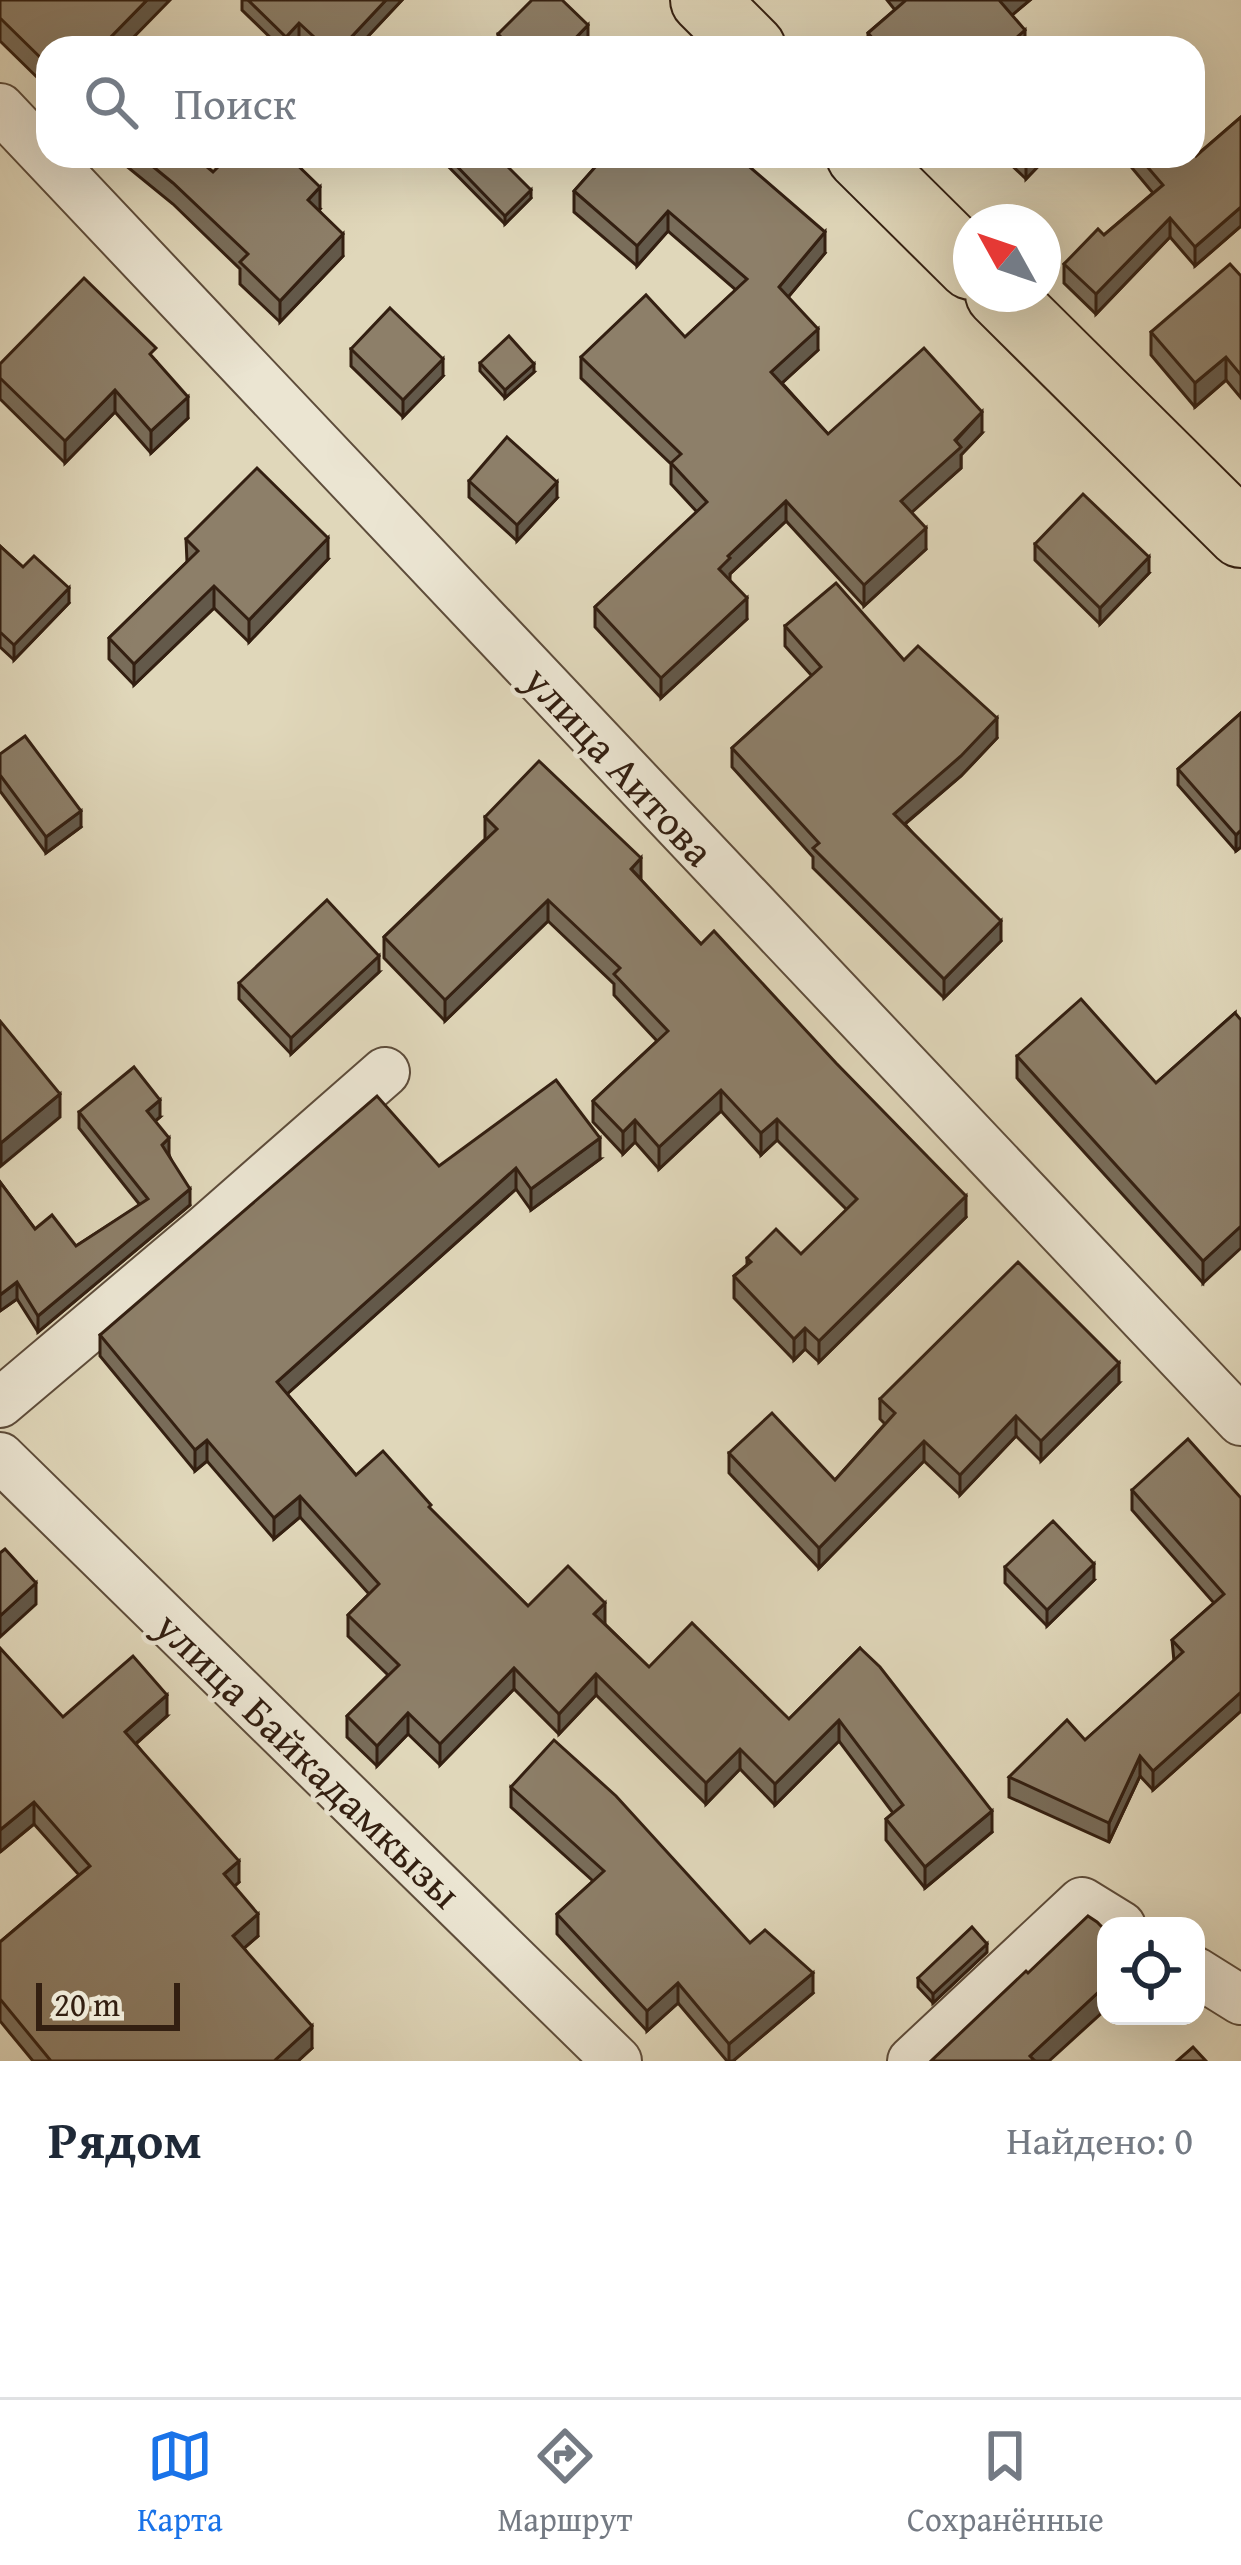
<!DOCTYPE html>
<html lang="ru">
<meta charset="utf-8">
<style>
:root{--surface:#fff;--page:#f6f6f7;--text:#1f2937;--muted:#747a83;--line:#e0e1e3;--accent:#1a73e8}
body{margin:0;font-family:"Gentium Book Plus",serif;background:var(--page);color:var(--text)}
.controls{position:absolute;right:36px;bottom:36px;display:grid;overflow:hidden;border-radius:24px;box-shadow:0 12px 48px #0002}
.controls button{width:108px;height:108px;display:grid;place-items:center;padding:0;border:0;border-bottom:3px solid var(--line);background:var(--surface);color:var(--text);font:60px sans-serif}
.compass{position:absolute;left:953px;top:204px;width:108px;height:108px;border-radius:50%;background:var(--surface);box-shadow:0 12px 48px #0002;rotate:310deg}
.scale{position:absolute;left:36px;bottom:30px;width:144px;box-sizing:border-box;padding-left:12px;border:6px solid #331f11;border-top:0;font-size:33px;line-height:42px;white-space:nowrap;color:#331f11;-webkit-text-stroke:9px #ebe5d2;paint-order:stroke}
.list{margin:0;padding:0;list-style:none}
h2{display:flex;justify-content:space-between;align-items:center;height:156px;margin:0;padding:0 48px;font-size:51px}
h2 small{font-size:39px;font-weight:400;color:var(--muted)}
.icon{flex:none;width:66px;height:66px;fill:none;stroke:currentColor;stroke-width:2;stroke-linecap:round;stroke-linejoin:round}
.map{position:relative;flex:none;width:1241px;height:2061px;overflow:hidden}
.search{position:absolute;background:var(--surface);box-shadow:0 12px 48px #0002;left:36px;right:36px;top:36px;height:132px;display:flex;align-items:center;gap:30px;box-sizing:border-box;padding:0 42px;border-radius:36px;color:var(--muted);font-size:45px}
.sheet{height:336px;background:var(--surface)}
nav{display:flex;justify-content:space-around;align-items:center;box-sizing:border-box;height:168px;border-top:3px solid var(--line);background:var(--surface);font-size:33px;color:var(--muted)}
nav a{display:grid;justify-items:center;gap:6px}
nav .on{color:var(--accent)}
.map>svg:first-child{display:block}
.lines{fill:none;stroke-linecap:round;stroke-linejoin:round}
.minor-casing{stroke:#5e4d3b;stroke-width:52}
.primary-casing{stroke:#331f11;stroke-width:70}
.minor{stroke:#ebe5d2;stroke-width:48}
.primary{stroke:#e0d7ba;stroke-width:66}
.wall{fill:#796d5a;stroke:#331f11;stroke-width:3}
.shaded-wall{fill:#63594a;stroke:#331f11;stroke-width:3}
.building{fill:#8d7f69;stroke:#331f11;stroke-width:3}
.labels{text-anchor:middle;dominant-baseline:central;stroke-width:9;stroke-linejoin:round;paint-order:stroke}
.street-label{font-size:42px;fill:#331f11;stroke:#ebe5d2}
</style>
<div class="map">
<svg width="1241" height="2061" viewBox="0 0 1241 2061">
<rect width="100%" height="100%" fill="#e0d7ba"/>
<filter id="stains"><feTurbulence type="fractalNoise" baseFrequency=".00167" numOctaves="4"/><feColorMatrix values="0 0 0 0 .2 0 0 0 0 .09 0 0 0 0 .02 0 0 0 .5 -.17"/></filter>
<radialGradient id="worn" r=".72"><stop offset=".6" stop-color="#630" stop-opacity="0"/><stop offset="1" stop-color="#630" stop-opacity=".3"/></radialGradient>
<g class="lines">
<defs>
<g id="minor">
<polyline points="0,108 1241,1421"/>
<polyline points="0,1403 206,1229 385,1072"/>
<polyline points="0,1457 617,2061"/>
<polyline points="1196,1972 1241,2000"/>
<polyline points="912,2061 1082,1902 1121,1926"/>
</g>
<g id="primary">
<polyline points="704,0 752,48"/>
<polyline points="860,156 971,266"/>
<polyline points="999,294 1241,534"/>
</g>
</defs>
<!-- minor casing -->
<use href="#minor" class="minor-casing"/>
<!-- primary casing -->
<use href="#primary" class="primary-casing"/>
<!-- minor -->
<use href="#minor" class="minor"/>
<!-- primary -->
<use href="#primary" class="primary"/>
</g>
<!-- wall -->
<g class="wall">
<polygon points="0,0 48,48 48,88 0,41"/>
<polygon points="242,0 402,0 357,48 308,48 299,40 291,48 281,48 242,10"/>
<polygon points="887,0 1030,0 1012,15 1025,48 868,48 868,33 895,10"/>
<polygon points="498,34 588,42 582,48 498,48"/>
<polygon points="1241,117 1241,226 1195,266 1170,237 1096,314 1064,283 1064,264 1104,235 1153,193 1122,156 1196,156"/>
<polygon points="114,156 194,156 213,172 320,209 319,210 343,256 280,322 240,284 240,269 173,204"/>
<polygon points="438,156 497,156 531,198 505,224"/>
<polygon points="605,156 825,253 788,297 818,350 782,383 828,434 982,433 961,455 961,468 911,512 926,549 864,606 786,521 730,574 729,580 747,619 661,698 595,627 595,607 697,512 671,484 671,464 581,378 581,357 685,337 736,290 668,231 637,266 574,212 574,191"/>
<polygon points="1002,156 1048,156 1026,179"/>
<polygon points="1241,276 1241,398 1226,380 1195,407 1151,355 1151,332"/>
<polygon points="351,349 443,376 403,417 351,366"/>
<polygon points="156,361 188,418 151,453 115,412 65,463 0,399 0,364"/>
<polygon points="480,363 534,372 505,398 480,371"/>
<polygon points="469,481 557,498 517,541 469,497"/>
<polygon points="186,539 328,559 249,642 214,608 134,685 109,659 109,638 187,562"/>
<polygon points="1035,544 1149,573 1100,624 1035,560"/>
<polygon points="0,546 23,567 69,603 14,660 0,647"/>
<polygon points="785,626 904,660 997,738 961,776 905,824 1001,941 944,998 813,868 813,857 732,767 732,748 812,676 785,646"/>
<polygon points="1241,713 1241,847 1236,851 1178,785 1178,769"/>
<polygon points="0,754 81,827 46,853 0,791"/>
<polygon points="485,817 641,880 701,944 966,1217 819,1362 805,1349 794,1360 734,1298 734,1276 747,1265 747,1258 801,1254 847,1210 777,1140 761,1155 721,1111 659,1169 635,1142 623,1154 593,1122 593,1101 657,1041 614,995 614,984 548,921 445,1021 384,958 384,937 485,839"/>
<polygon points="379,972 291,1054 239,999 239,983"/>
<polygon points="1235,1013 1203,1283 1017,1078 1017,1056 1156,1083"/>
<polygon points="79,1112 160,1117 155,1121 190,1205 38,1332 17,1299 0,1311 0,1182 35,1229 76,1246 140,1205 79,1128"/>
<polygon points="600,1159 531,1210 516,1189 287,1394 356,1475 431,1510 528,1606 605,1624 649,1667 789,1719 860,1648 992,1832 925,1888 886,1840 886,1819 893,1813 839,1741 775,1805 740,1769 706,1804 596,1695 559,1734 514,1689 440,1765 408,1734 377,1766 347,1737 347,1716 388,1675 348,1636 348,1615 369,1594 300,1517 274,1539 207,1461 195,1471 100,1356 100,1335 439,1166"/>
<polygon points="1119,1383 1041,1461 1016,1436 960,1495 924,1461 819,1568 729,1473 729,1453 835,1480 885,1424 880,1419 880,1399"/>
<polygon points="1132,1490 1241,1498 1241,1711 1153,1790 1140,1776 1109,1842 1009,1797 1009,1777 1085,1740 1174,1661 1172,1640 1214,1603 1132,1510"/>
<polygon points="1005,1567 1094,1580 1047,1626 1005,1583"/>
<polygon points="167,1716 136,1744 239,1882 234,1886 258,1936 244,1948 312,2048 298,2061 33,2061 0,2021 0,1942 79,1875 34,1824 0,1852 63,1717"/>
<polygon points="511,1787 750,1943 813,1993 733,2061 727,2061 678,2003 647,2031 557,1934 557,1914 593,1881 511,1807"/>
<polygon points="987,1952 933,2003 918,1987 918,1978"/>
</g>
<!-- shaded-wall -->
<g class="shaded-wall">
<polygon points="147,0 170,0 123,48 100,48"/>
<polygon points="386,0 402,0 357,48 341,48"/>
<polygon points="998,0 1030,0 998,27"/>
<polygon points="299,23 299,40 291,48 286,48 286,37"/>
<polygon points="588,25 588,42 582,48 566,48"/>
<polygon points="1025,30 1025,48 1015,48 1015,39"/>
<polygon points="1026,156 1048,156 1026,179"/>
<polygon points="320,187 320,209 308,222 308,200"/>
<polygon points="531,190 531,198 505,224 505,216"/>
<polygon points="1241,207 1241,226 1195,266 1195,247"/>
<polygon points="668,211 668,231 637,266 637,246"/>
<polygon points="1170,218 1170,237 1096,314 1096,294"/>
<polygon points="825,232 825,253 779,308 779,287"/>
<polygon points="343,234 343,256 280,322 280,301"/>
<polygon points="818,329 818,350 771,393 771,372"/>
<polygon points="1226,357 1226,380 1195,407 1195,383"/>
<polygon points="443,359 443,376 403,417 403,400"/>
<polygon points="534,364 534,372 505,398 505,390"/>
<polygon points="115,390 115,412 65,463 65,441"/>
<polygon points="188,397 188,418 151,453 151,431"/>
<polygon points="982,412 982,433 961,455 961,468 901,522 901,501"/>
<polygon points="557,482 557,498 517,541 517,525"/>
<polygon points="786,501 786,521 730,574 730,579 719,589 719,569 728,556"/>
<polygon points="926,528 926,549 864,606 864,585"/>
<polygon points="328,538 328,559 249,642 249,620"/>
<polygon points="1149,557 1149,573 1100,624 1100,608"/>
<polygon points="214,586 214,608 134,685 134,664"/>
<polygon points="69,588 69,603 14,660 14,645"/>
<polygon points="747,598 747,619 661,698 661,678"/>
<polygon points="997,718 997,738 961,776 894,833 894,814"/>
<polygon points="81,811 81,827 46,853 46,837"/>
<polygon points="1241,830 1241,847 1236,851 1236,835"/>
<polygon points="641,858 641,879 631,869"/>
<polygon points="548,900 548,921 445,1021 445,1000"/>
<polygon points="1001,921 1001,941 944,998 944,979"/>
<polygon points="379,956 379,972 291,1054 291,1038"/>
<polygon points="721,1090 721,1111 659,1169 659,1147"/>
<polygon points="60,1094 60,1117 1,1166 1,1143"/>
<polygon points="160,1100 160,1117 147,1128 147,1111"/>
<polygon points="777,1119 777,1140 761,1155 761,1133"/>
<polygon points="635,1120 635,1142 623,1154 623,1132"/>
<polygon points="169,1138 169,1155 162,1161 162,1145"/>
<polygon points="600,1138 600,1159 531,1210 531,1189"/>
<polygon points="516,1168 516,1189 277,1403 277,1382"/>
<polygon points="190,1189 190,1205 38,1332 38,1316"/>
<polygon points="966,1196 966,1217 819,1362 819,1341"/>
<polygon points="1241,1226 1241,1248 1203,1283 1203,1261"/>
<polygon points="17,1282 17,1299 0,1311 0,1295"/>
<polygon points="805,1328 805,1349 794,1360 794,1339"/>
<polygon points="1119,1363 1119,1383 1041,1461 1041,1441"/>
<polygon points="1016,1416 1016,1436 960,1495 960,1475"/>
<polygon points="207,1440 207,1461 195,1471 195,1450"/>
<polygon points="924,1441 924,1461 819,1568 819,1548"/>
<polygon points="300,1496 300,1517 274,1539 274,1518"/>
<polygon points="1094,1564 1094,1580 1047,1626 1047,1610"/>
<polygon points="36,1583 36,1604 0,1637 0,1616"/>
<polygon points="605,1603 605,1624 594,1635 594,1614"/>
<polygon points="514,1668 514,1689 440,1765 440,1744"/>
<polygon points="596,1674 596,1695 559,1734 559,1714"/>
<polygon points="1241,1692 1241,1711 1153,1790 1153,1771"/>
<polygon points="167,1695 167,1716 125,1753 125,1732"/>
<polygon points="408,1713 408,1734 377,1766 377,1746"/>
<polygon points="839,1720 839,1741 775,1805 775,1784"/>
<polygon points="740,1749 740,1769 706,1804 706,1783"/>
<polygon points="1140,1756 1140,1776 1109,1842 1109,1823"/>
<polygon points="34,1802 34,1824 0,1852 0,1830"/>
<polygon points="992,1811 992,1832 925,1888 925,1867"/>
<polygon points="239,1861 239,1882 224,1896 224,1874"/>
<polygon points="258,1914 258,1936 233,1958 233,1936"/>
<polygon points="987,1944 987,1952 933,2003 933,1994"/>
<polygon points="813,1973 813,1993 733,2061 729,2061 729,2044"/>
<polygon points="678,1983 678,2003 647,2031 647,2011"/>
<polygon points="1106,1985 1106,2009 1049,2061 1030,2061 1030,2056"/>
<polygon points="312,2026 312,2048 298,2061 274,2061"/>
</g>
<!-- building -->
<g class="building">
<polygon points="0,0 147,0 100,48 48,48 48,65 0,18"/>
<polygon points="248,0 386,0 341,48 326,48 299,23 286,37"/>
<polygon points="532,0 562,0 588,25 566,48 512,48 498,34"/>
<polygon points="906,0 999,0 1025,30 1015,39 1024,48 881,48 868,33"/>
<polygon points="1241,117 1241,207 1195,247 1170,218 1096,294 1064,264 1098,229 1104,235 1163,185 1138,156 1193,156 1193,152 1196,156"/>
<polygon points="140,156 194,156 213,172 229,156 288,156 320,187 308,200 343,234 280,301 240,262 248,254 173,183"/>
<polygon points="447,156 497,156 531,190 505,216"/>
<polygon points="605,156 737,156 825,232 779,287 818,329 771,372 828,434 924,348 982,412 955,440 961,447 901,501 926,528 864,585 786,501 728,556 730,558 719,569 747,598 661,678 595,607 707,502 671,463 681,454 581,357 646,295 685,337 747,279 668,211 637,246 574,191"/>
<polygon points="1230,264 1241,276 1241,375 1226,357 1195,383 1151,332"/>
<polygon points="84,278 156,348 150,354 188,397 151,431 115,390 65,441 0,378 0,364"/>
<polygon points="390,308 443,359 403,400 351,349"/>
<polygon points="509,336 534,364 505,390 480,363"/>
<polygon points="507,437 557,482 517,525 469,481"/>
<polygon points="257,468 328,538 249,620 214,586 134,664 109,638 198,551 186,539"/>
<polygon points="1083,494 1149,557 1100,608 1035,544"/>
<polygon points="0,546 23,567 34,556 69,588 14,645 0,632"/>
<polygon points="836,583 904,660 918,646 997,718 961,756 894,814 1001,921 944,979 813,848 819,843 732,748 821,667 785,626"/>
<polygon points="1241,713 1241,830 1236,835 1178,769"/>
<polygon points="25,736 81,811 46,837 0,775 0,754"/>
<polygon points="539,761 641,858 631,869 701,944 714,931 836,1063 966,1196 819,1341 805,1328 794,1339 734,1276 751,1262 747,1258 776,1229 801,1254 857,1199 777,1119 761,1133 721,1090 659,1147 635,1120 623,1132 593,1101 668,1031 614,974 620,968 548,900 445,1000 384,937 497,829 485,817"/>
<polygon points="327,900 379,956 291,1038 239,983"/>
<polygon points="1081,999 1156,1083 1235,1013 1241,1020 1241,1226 1203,1261 1017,1056"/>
<polygon points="0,1021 60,1094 1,1143 0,1142"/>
<polygon points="134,1067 160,1100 147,1111 169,1138 162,1145 190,1189 38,1316 17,1282 0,1295 0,1182 35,1229 52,1215 76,1246 148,1199 79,1112"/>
<polygon points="556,1080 600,1138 531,1189 516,1168 277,1382 356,1475 383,1451 431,1505 429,1507 528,1606 568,1566 605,1603 594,1614 649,1667 692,1623 789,1719 860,1648 880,1667 992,1811 925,1867 886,1819 903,1805 839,1720 775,1784 740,1749 706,1783 596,1674 559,1714 514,1668 440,1744 408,1713 377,1746 347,1716 399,1665 348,1615 379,1584 300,1496 274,1518 207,1440 195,1450 100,1335 377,1096 439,1166"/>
<polygon points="1018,1262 1119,1363 1041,1441 1016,1416 960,1475 924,1441 819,1548 729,1453 772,1413 835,1480 895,1413 880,1399"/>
<polygon points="1188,1439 1241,1498 1241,1692 1153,1771 1140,1756 1109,1823 1009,1777 1067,1720 1085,1740 1183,1652 1172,1640 1224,1594 1132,1490"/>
<polygon points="1053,1521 1094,1564 1047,1610 1005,1567"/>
<polygon points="5,1549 36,1583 0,1616 0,1553"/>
<polygon points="0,1648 63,1717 133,1656 167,1695 125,1732 239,1861 224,1874 258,1914 233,1936 312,2026 274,2061 51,2061 0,1999 0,1942 90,1866 34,1802 0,1830"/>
<polygon points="554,1740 616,1796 750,1943 765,1930 813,1973 729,2044 678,1983 647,2011 557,1914 604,1871 511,1787"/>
<polygon points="1088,1916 1097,1922 1106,1931 1106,1985 1030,2056 1035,2061 931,2061 1026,1971 1028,1973"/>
<polygon points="972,1927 987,1944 933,1994 918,1978"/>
<polygon points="1193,2047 1206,2061 1177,2061"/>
</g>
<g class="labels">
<!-- street labels -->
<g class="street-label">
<text transform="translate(620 765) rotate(47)">улица Аитова</text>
<text transform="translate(309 1759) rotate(44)">улица Байкадамкызы</text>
</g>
</g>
<rect width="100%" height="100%" filter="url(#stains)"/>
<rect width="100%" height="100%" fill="url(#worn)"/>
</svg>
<div class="controls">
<button><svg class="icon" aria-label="locate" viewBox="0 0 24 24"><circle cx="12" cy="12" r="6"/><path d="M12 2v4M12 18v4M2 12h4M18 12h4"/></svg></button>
</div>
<svg class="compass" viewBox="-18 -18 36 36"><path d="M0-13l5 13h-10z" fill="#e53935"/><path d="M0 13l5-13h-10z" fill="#747a83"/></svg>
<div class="scale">20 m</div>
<div class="search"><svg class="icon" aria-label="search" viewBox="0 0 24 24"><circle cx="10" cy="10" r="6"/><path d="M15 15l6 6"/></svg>Поиск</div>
</div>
<section class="sheet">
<h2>Рядом<small>Найдено: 0</small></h2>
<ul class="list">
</ul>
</section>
<nav>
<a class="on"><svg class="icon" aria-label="map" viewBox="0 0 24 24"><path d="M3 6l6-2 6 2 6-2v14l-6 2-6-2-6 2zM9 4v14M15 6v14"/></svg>Карта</a>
<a><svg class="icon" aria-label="directions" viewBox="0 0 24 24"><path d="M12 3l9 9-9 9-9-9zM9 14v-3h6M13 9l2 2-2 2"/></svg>Маршрут</a>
<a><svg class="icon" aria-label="saved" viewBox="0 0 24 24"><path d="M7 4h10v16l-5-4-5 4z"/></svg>Сохранённые</a>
</nav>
